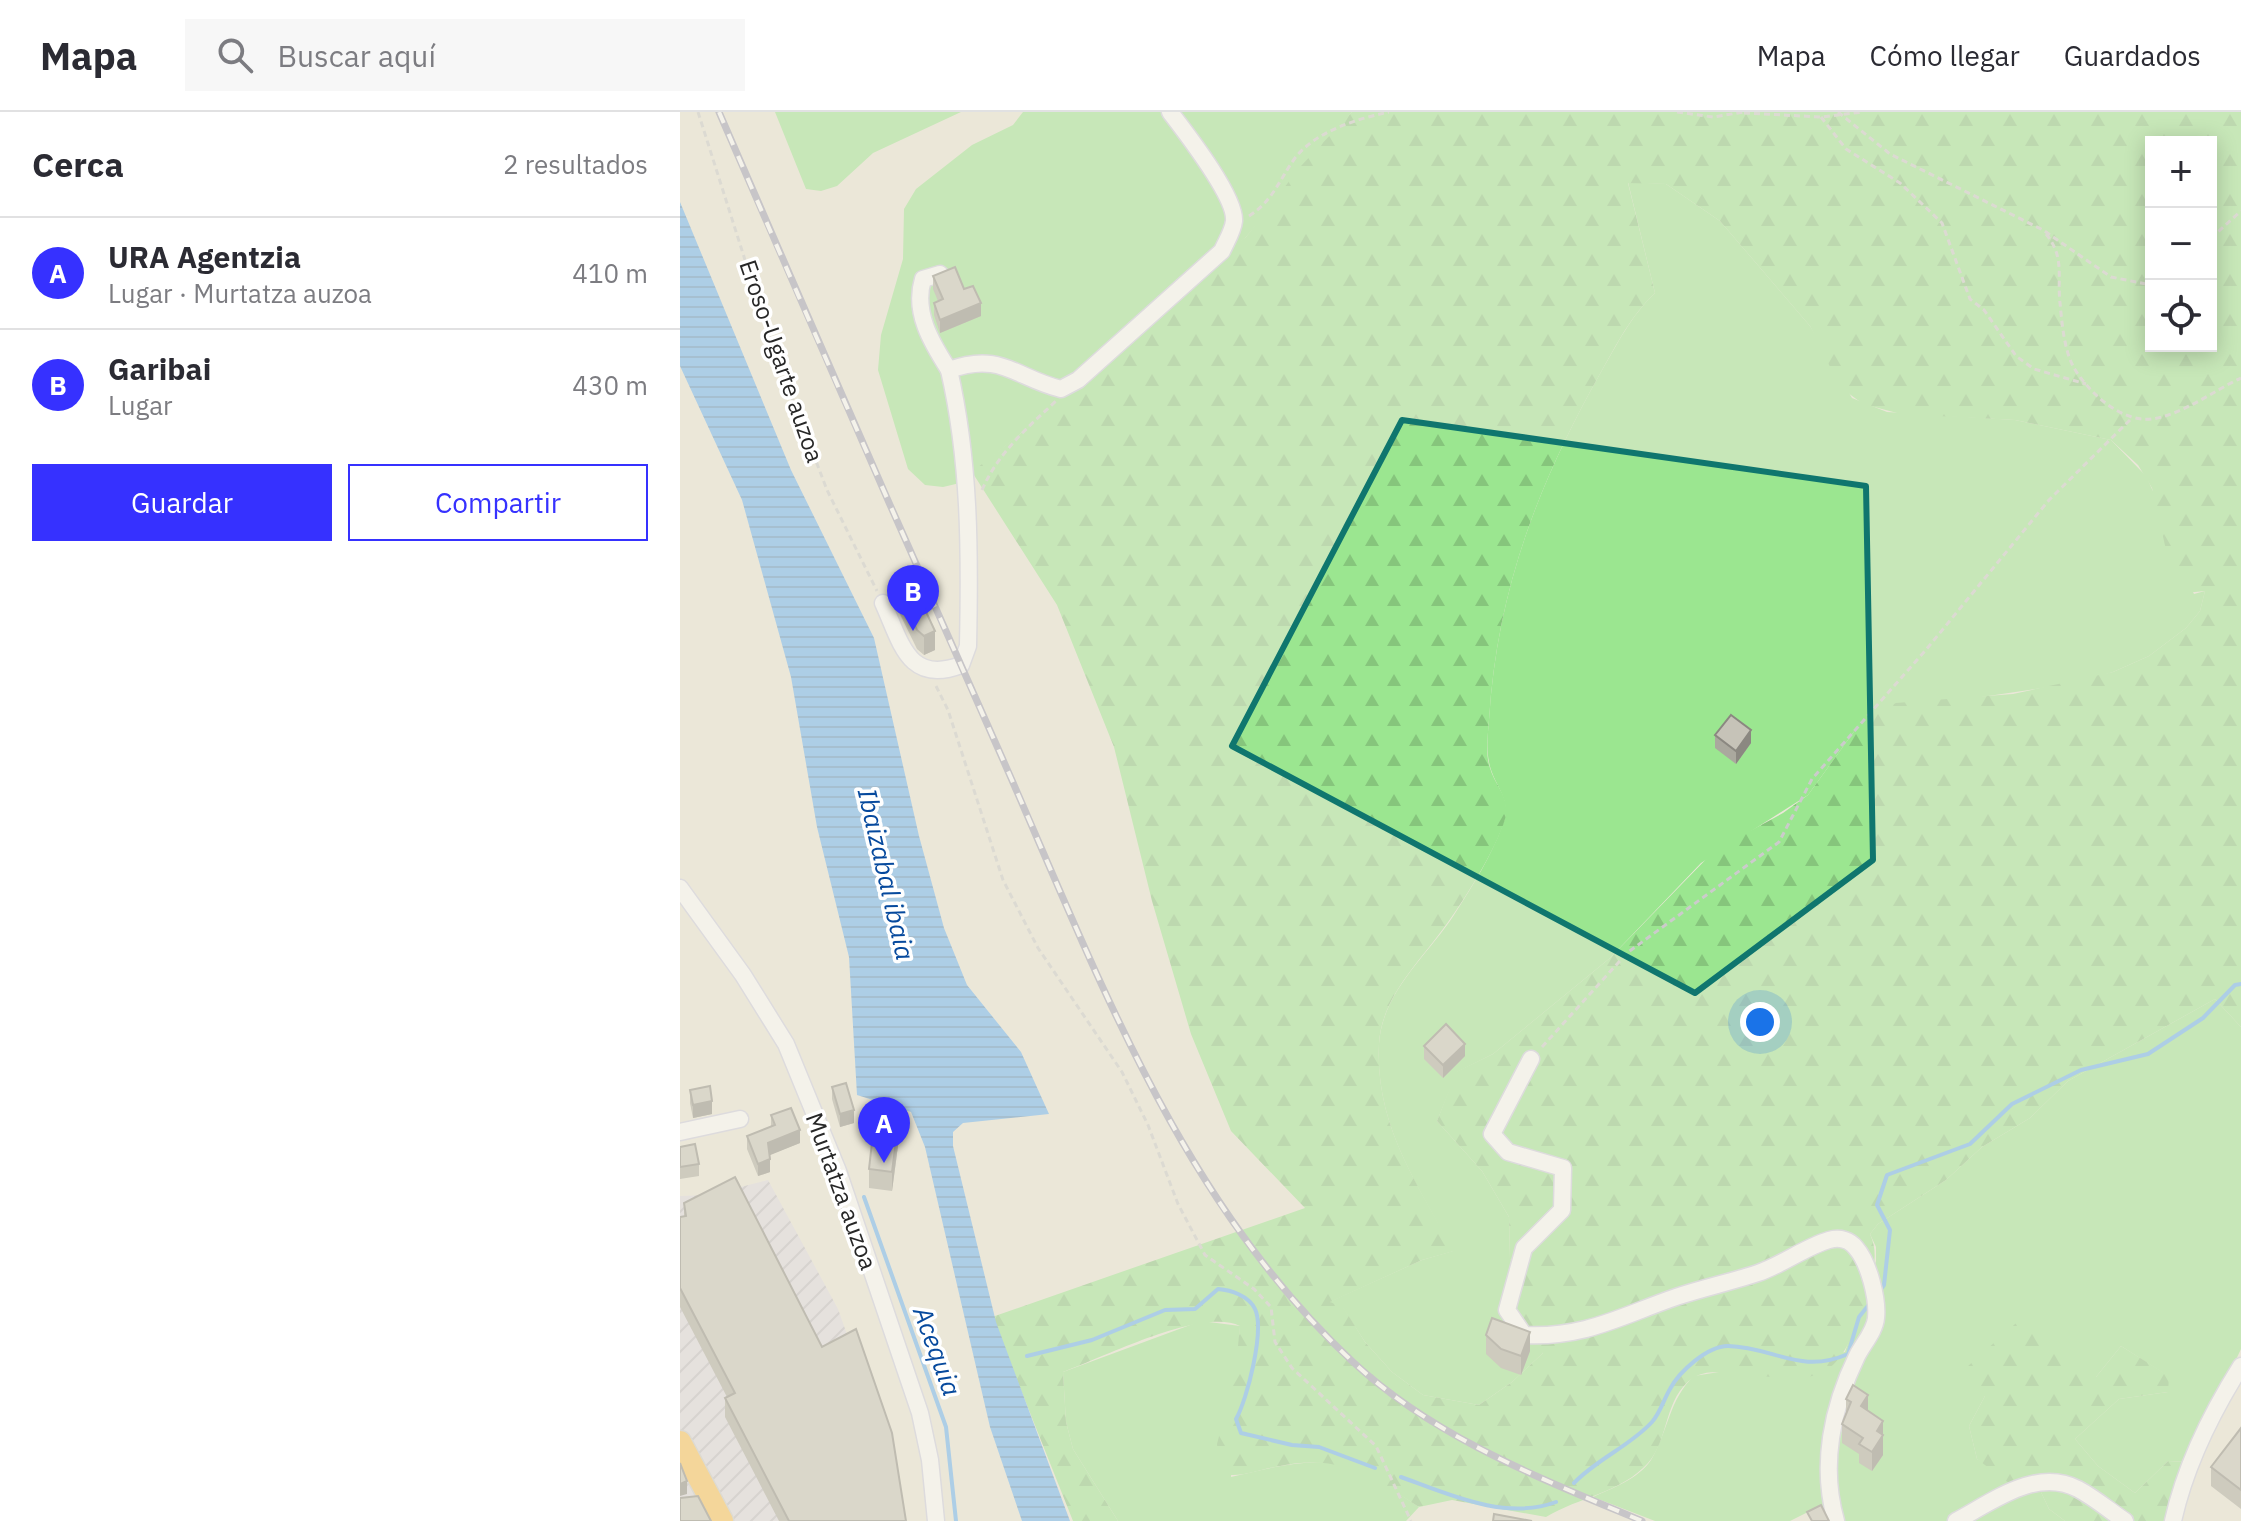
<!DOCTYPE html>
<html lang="es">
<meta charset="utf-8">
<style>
:root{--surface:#fff;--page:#f7f7f7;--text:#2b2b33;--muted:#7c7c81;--line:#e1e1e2;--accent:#3631ff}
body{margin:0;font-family:"IBM Plex Sans",sans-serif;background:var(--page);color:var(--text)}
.controls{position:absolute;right:24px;top:24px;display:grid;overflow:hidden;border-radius:0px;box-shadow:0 4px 20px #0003}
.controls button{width:72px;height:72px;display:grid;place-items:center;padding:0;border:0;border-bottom:2px solid var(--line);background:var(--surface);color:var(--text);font:40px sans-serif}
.you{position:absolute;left:1080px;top:910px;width:28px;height:28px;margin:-20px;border:6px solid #fff;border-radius:50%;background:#1a73e8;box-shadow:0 0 0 12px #1a73e833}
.badge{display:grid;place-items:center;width:52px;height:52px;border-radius:50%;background:var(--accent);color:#fff;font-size:26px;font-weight:700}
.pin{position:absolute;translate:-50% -66px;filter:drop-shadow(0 2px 4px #0008)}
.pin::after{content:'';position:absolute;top:42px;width:28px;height:24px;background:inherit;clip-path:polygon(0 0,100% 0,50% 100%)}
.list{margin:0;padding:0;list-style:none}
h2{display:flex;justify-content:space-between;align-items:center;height:104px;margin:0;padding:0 32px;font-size:34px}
h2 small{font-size:26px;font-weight:400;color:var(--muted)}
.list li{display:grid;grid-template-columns:52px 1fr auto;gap:24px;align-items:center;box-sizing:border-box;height:112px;padding:0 32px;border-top:2px solid var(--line)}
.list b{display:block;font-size:30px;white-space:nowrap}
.list p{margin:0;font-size:26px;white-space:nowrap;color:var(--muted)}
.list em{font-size:26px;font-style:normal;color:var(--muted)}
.actions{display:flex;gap:16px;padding:24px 32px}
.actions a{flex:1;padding:18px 0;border:2px solid var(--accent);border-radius:0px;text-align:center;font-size:28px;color:var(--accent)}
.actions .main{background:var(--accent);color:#fff}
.icon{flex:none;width:44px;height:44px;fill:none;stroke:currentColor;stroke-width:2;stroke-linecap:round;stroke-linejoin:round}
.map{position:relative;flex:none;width:1561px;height:1409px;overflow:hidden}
header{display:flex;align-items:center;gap:48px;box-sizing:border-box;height:112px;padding:0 40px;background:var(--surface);border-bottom:2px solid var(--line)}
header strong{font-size:38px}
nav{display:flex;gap:44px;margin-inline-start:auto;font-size:28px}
.search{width:560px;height:72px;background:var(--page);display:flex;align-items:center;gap:20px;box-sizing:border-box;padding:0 28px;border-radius:0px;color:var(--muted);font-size:30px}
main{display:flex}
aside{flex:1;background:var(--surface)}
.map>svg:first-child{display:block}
.industrial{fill:url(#industrial-furrows)}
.grass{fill:#9be690}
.forest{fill:url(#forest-firs);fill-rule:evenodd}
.water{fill:url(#water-rules)}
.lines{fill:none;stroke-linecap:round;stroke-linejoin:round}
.stream{stroke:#63aff5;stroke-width:4}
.minor-casing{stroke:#cdcde2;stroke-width:19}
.highway-casing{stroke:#cbcbcb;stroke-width:25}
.path{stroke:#cbcbcb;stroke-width:3;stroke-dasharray:6 4;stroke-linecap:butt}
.minor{stroke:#fff;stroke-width:16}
.highway{stroke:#ffc04f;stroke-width:22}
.rail-casing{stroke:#9c9bb3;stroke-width:7}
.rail{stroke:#fff;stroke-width:4;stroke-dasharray:12;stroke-linecap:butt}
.wall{fill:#aaa89e}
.shaded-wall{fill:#8b8881}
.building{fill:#c6c3b8;stroke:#8b8881;stroke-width:2}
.marked{fill:none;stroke:#0f766e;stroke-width:6;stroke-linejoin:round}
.labels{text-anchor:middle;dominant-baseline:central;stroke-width:7;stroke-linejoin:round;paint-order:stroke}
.street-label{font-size:24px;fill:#272727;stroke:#fff}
.water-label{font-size:26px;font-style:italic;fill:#06499d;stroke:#fff}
</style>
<header>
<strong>Mapa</strong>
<div class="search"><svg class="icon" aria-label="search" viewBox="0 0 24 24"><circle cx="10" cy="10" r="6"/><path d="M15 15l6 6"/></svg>Buscar aquí</div>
<nav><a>Mapa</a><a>Cómo llegar</a><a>Guardados</a></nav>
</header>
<main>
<aside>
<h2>Cerca<small>2 resultados</small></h2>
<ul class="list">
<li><span class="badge">A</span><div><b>URA Agentzia</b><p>Lugar · Murtatza auzoa</p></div><em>410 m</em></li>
<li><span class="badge">B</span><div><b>Garibai</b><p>Lugar</p></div><em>430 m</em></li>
</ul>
<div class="actions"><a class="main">Guardar</a><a>Compartir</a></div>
</aside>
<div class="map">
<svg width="1561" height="1409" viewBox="0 0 1561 1409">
<defs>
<pattern id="industrial-furrows" width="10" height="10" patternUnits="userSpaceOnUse" patternTransform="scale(2)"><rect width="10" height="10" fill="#ded9e3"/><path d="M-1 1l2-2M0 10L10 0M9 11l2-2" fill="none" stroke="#bebac3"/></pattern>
<pattern id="forest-firs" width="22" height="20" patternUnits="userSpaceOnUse" patternTransform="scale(2)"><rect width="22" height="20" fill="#9be690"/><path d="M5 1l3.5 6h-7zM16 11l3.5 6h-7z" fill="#86c57c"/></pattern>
<pattern id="water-rules" width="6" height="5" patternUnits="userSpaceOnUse" patternTransform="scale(2)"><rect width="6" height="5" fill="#63aff5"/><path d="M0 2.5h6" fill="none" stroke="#528ec6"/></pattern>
</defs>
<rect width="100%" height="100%" fill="#ebe7d8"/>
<!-- industrial -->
<polygon class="industrial" points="88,1068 158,1197 212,1350 221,1409 0,1409 0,1084 30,1083"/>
<!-- grass -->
<g class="grass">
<polygon points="95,0 281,0 193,41 157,74 141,79 126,77"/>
<polygon points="343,0 672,0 566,125 340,322 280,371 263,375 245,373 228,357 198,258 201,223 223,147 224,97 236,77 292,33 333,13"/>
<path d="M948,70L986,72L1040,109L1130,214L1172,286L1207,300L1335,308L1431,328L1466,364L1477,388L1485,426L1514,482L1525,479L1520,499L1506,516L1469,544L1433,560L1396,571L1281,588L1178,614L1128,683L1021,751L930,846L813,942L777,960L757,1009L802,1059L829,1105L830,1147L840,1153L863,1241L832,1270L799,1293L743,1283L712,1260L685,1230L663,1196L649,1190L742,1148L773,1139C737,1071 695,1013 699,932C702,880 748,843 774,803C792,775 812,743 823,712C833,687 813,673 809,650C806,636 808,621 809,608C817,478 858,372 921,260C938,231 950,205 975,181Z"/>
<path d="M1535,887L1561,915V1237L1507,1350L1488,1349L1455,1381L1418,1354L1395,1327L1439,1287L1488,1280V1264L1441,1234L1416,1265L1305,1284L1289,1314L1297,1347L1360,1378L1369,1397L1385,1409H1147L1134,1397L1110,1409H975L913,1385C933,1376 958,1367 971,1348C988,1320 989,1287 1014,1264L1165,1240L1196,1149V1135L1190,1122L1198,1112L1266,1068L1302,1035L1350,1006L1388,969Z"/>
<path d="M521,1209L560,1214L551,1365C590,1356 641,1341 680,1358C701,1367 720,1383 739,1395L726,1409H438L393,1337L386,1310L383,1260Z"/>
</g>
<!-- forest -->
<g class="forest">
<path d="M672,0H1561V915L1535,887L1388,969L1350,1006L1302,1035L1266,1068L1198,1112L1190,1122C1201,1146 1190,1168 1183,1193C1156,1283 1129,1267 1048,1261C1037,1260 1023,1259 1013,1266C984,1285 989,1328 968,1351C941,1381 899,1385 866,1405L772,1388L739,1395C687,1362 660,1341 595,1355C577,1358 558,1367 540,1361L537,1332L555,1264L560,1214C522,1195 424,1245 383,1260L386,1310L393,1337L438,1409H393L312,1205L625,1096L551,1019L511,922L472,789L434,635L377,493L292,360L340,322L520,158L566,125L621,54ZM1471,30H1531V234H1471ZM948,71L986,72L1040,109L1130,214L1160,275L1183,292L1221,302L1335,308L1431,328L1458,353L1472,376L1494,473L1505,481L1525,479L1520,499L1506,516L1469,544L1433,560L1333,582L1216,591L1192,601L1178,614L1128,683L1103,701L1035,738L930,846L813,942L776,960L757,1009L802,1059L829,1105L830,1147L840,1153L834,1213L863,1241L832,1270L799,1293L743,1283L712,1260L685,1230L663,1195L650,1190L742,1148L774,1139C737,1071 695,1013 699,932C701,887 738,851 763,817C782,792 817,736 825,707C831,686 815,674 810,656C805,641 808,624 809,608C817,478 858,372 921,260C938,230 950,205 975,181Z"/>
<polygon points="1344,1204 1416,1265 1441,1234 1489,1264 1488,1280 1439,1287 1395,1327 1418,1354 1455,1381 1488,1349 1507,1350 1490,1409 1385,1409 1369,1397 1360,1378 1329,1371 1297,1347 1289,1314 1305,1284 1287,1255"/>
</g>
<!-- water -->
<polygon class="water" points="0,90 111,358 194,526 239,724 264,816 287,873 341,940 369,1002 283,1011 273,1020 273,1034 316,1210 390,1409 342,1409 310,1315 245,1035 231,1000 177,983 169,845 137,715 111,565 62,388 0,254"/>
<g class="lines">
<!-- stream -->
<g class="stream">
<polyline points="184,1085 266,1315 276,1409"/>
<polyline points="1199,1180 1204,1173 1210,1118 1197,1093 1207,1063 1290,1032 1332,992 1401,958 1468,942 1523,906 1555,873 1561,872"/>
<path d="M347,1244L412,1228L485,1198L515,1197L538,1177C551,1178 569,1184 575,1197C585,1218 567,1288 556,1307L561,1321L612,1333L639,1335L695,1356"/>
<path d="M721,1365C768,1382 825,1409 876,1390"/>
<path d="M894,1371C917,1347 950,1334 972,1310C980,1301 984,1287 990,1277C999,1260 1027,1234 1048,1234C1094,1235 1120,1263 1168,1242L1179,1205L1191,1190"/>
</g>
<defs>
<g id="minor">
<path d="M260,162L243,167C233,200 251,230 269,258C321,239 336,266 381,277L398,268L542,139C546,130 553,119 554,109C556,85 506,21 490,0"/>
<path d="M203,491C221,530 228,573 281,553L288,534C290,440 290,349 269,258"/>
<polyline points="0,776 63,863 106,932 158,1059 240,1301 250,1348 256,1409"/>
<path d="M851,947L812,1022L828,1040L883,1056L882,1098L844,1136L827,1198L844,1223C905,1226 941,1204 996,1185C1023,1176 1051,1170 1078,1161C1102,1153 1125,1135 1149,1128C1160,1125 1170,1128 1176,1136C1189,1151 1198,1187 1196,1206C1195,1219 1183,1232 1177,1244C1152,1295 1140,1354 1156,1409"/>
<polyline points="0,1020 60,1007"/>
<path d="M1276,1409C1312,1390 1356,1355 1398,1377C1415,1386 1430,1399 1445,1409"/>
<path d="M1493,1409C1505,1355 1532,1300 1561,1254"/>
</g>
<polyline id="highway" points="0,1330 42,1409"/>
</defs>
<!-- minor casing -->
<use href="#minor" class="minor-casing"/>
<!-- highway casing -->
<use href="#highway" class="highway-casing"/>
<!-- path -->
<g class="path">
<polyline points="18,0 93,236 147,378 197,479"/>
<polyline points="997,0 1033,5 1064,0"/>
<polyline points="1158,0 1210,42 1363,118 1431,165 1471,173"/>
<polyline points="1064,1 1141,5 1183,0"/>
<polyline points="1141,5 1166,37 1220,71 1262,111 1290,187 1304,198 1336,244 1354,257 1406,272"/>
<path d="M569,104C593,89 599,68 615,46C636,19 677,7 709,0"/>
<path d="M1366,122C1385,145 1377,164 1380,191C1382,211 1384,238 1394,256C1409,281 1442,311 1472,307C1504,302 1533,279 1561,266"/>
<polyline points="1531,126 1561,99"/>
<path d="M302,378C318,341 347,316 376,289"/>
<polyline points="256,574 268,598 323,768 358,836 442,960 468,1013 498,1092 525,1143 574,1177 591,1195 595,1230 612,1256 696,1334 731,1409"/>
<polyline points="862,935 947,841 1099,730 1132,667 1245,539 1369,388 1451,307"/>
</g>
<!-- minor -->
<use href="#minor" class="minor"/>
<!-- highway -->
<use href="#highway" class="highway"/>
<defs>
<path id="rail" d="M39,0C131,214 225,428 320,641C415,855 497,1086 673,1250C755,1326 860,1366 962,1409"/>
</defs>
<!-- rail casing -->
<use href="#rail" class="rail-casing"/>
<!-- rail -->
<use href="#rail" class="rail"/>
</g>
<!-- wall -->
<g class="wall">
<polygon points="253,164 284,177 301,204 260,221 254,203 254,191 258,189 253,177"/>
<polygon points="217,477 255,538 244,543 237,537 217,496"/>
<polygon points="1035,623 1071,631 1056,652 1035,636"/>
<polygon points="744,934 785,944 763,966 744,947"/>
<polygon points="152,975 174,1011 160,1015 152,987"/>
<polygon points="10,978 32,1002 13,1006 10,991"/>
<polygon points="91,1003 120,1031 89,1043 90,1060 78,1064 67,1037 67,1024 91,1015"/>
<polygon points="219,1026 212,1079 189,1076 189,1057"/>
<polygon points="0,1035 19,1052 19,1064 0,1067"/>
<polygon points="4,1091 226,1409 99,1409 45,1305 45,1286 47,1285 0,1195 0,1105 4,1104"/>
<polygon points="806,1223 850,1239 841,1263 821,1256 806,1242"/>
<polygon points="1166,1287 1203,1309 1203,1343 1192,1359 1179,1351 1179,1342 1162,1331 1162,1312 1166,1301"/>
<polygon points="1561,1316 1561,1397 1531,1374 1531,1355"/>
</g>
<!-- shaded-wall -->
<g class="shaded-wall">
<polygon points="301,191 301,204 260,221 260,208"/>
<polygon points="255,519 255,538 244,543 244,524"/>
<polygon points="1071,618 1071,631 1056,652 1056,639"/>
<polygon points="785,932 785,944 763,966 763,953"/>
<polygon points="32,989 32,1002 13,1006 13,993"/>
<polygon points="174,998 174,1011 160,1015 160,1002"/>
<polygon points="219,1006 219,1026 212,1079 212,1060"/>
<polygon points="120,1018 120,1031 88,1044 88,1031"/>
<polygon points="90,1047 90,1060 78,1064 78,1052"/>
<polygon points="850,1220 850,1239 841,1263 841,1244"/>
<polygon points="1188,1283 1188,1302 1181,1294"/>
<polygon points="1203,1309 1203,1343 1192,1359 1192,1340 1197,1319"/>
<polygon points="7,1369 7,1382 0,1384 0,1372"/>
</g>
<!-- building -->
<g class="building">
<polygon points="275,155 284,177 293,174 301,191 260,208 254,191 263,187 253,164"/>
<polygon points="232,470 255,519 244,524 237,518 217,477"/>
<polygon points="1051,603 1071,618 1056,639 1035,623"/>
<polygon points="766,912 785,932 763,953 744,934"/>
<polygon points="166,971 174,998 160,1002 152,975"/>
<polygon points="30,974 32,989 13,993 10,978"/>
<polygon points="111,996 120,1018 88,1031 90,1047 78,1052 67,1024 95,1013 91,1003"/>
<polygon points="195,1004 219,1006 212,1060 189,1057"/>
<polygon points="15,1032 19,1052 0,1055 0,1035"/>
<polygon points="55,1065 142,1235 176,1217 212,1321 226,1409 109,1409 45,1286 55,1281 0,1176 0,1105 6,1104 4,1091"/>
<polygon points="812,1206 850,1220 841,1244 821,1237 806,1223"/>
<polygon points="1173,1273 1188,1283 1181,1294 1203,1309 1197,1319 1203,1323 1192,1340 1179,1332 1183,1326 1162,1312 1171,1290 1166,1287"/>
<polygon points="1561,1316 1561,1378 1531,1355"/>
<polygon points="0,1351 7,1369 0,1372"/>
<polygon points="18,1384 31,1409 0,1409 0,1386"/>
<polygon points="1141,1393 1149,1409 1132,1409 1127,1400"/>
<polygon points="814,1402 852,1409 813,1409"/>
</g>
<!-- marked area -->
<path d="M0 0H1561V1409H0ZM722,308L1186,374L1193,748L1015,881L552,634Z" fill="#ebe7d8" fill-opacity=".55" fill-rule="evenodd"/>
<path class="marked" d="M722,308L1186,374L1193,748L1015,881L552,634Z"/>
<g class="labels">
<!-- street labels -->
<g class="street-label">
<text transform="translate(102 249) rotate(71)">Eroso-Ugarte auzoa</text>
<text transform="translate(162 1079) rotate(70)">Murtatza auzoa</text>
</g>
<!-- water labels -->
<g class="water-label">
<text transform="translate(207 762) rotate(77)">Ibaizabal ibaia</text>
<text transform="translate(258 1239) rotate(70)">Acequia</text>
</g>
</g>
</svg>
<div class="controls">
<button>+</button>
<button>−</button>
<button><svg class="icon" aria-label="locate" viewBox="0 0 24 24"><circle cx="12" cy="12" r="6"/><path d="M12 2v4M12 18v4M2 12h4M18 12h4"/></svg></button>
</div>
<div class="you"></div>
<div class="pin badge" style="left:204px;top:1051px">A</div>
<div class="pin badge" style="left:233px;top:519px">B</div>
</div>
</main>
